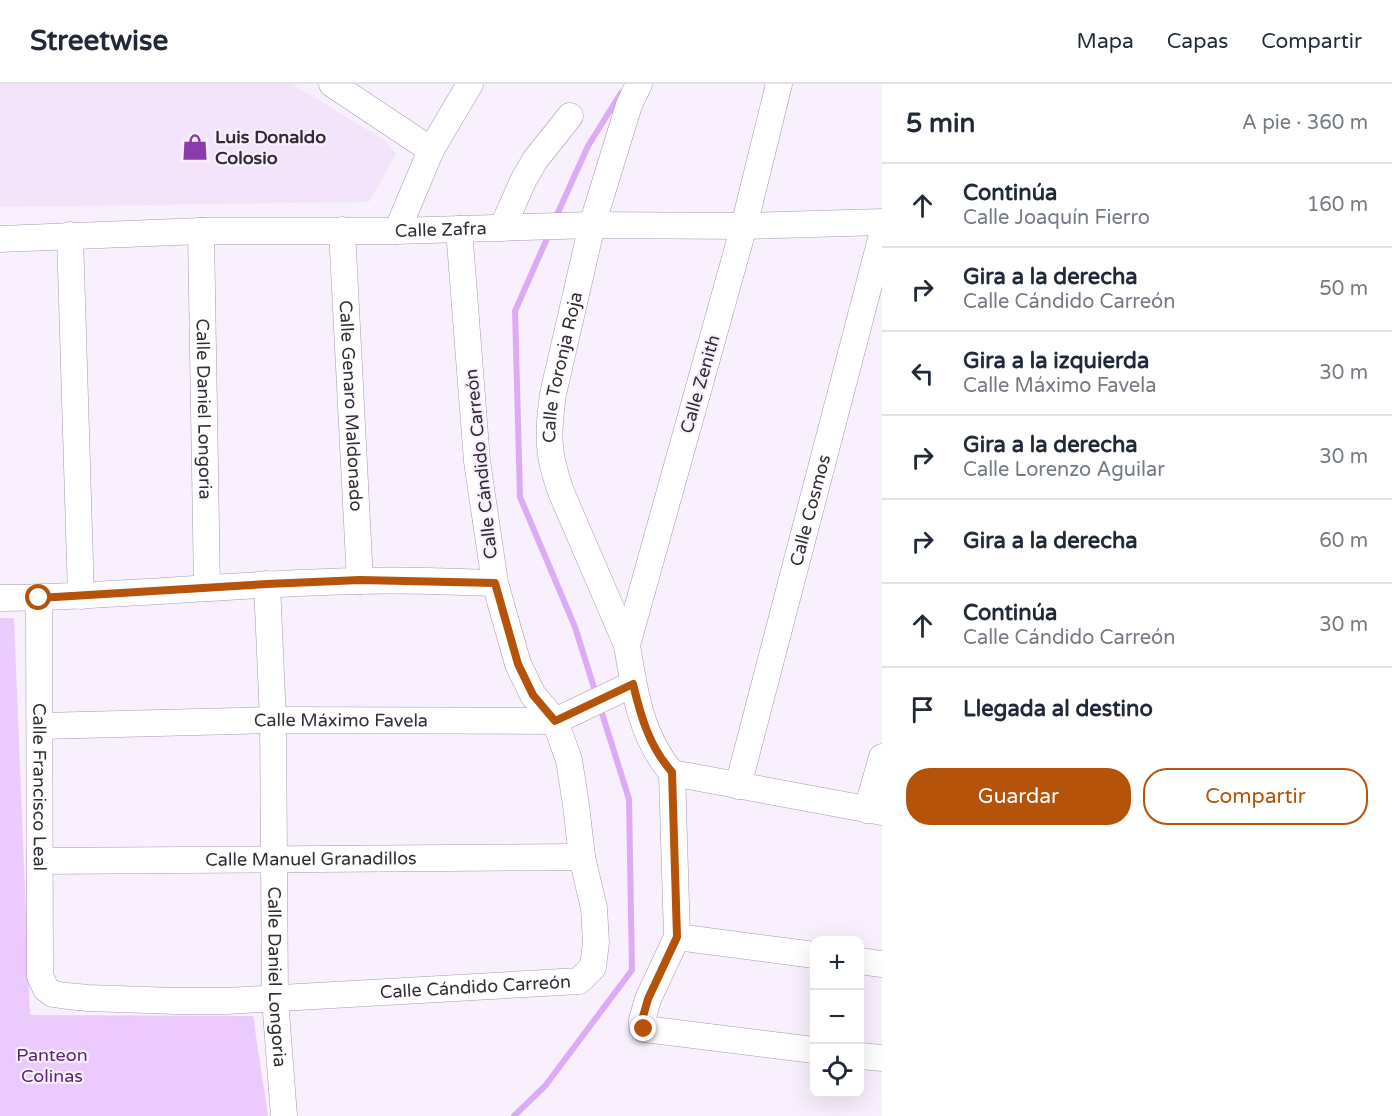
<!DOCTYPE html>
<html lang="es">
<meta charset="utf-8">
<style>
:root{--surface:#fff;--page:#f2f2f3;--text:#1f2937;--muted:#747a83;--line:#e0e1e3;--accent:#b45309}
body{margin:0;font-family:"Varela Round",sans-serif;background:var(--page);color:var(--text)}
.controls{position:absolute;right:18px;bottom:18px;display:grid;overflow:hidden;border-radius:12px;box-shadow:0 6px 24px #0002}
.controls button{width:54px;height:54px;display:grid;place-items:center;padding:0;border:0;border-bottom:2px solid var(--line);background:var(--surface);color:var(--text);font:30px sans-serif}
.stop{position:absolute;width:18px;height:18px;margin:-14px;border:4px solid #b45309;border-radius:50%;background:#fff}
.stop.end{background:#b45309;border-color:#fff;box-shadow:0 2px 6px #0008}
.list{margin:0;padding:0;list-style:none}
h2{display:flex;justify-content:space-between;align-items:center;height:78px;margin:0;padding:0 24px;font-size:26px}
h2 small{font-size:20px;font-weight:400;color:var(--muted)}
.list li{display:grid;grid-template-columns:39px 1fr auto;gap:18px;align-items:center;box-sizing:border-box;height:84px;padding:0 24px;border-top:2px solid var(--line)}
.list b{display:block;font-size:22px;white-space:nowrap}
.list p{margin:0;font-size:20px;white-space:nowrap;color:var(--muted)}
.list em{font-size:20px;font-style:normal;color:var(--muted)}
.actions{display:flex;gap:12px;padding:18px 24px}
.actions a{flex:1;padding:14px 0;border:2px solid var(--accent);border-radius:24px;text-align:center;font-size:21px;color:var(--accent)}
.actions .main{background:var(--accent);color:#fff}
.icon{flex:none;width:33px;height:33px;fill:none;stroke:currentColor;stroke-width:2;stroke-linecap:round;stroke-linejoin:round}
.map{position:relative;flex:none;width:882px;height:1032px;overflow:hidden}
header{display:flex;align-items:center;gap:36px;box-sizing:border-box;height:84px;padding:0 30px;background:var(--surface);border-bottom:2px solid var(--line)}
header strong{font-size:28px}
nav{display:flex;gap:33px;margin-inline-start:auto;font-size:21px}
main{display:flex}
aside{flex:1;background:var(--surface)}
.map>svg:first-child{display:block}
.built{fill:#f3e4fb}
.green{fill:#eccafd}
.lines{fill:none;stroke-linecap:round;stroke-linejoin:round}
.stream{stroke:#ddaaf5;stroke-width:6}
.minor-casing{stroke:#a995b2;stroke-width:27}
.minor{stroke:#fff;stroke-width:26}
.route{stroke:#b45309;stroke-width:8}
.labels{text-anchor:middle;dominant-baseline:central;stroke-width:4.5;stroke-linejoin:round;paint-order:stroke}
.poi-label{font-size:18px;font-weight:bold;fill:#332b36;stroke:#f8f0fd;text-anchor:start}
.street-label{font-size:18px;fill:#332b36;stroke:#f8f0fd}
.park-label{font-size:18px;fill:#5d1e75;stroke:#f8f0fd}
</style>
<header>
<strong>Streetwise</strong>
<nav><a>Mapa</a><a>Capas</a><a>Compartir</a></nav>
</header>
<main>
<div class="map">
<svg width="882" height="1032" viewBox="0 0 882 1032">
<rect width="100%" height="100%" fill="#f8f0fd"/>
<!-- built -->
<polygon class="built" points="0,0 292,0 386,57 396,70 369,118 0,123"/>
<!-- green -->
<polygon class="green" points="0,534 14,534 30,931 253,932 268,1032 0,1032"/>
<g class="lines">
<!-- stream -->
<g class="stream">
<polyline points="555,135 588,62 621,9"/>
<polyline points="549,150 515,227 520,413 575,543 596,610"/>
<polyline points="514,1032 545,1002 632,886 629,715 600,623"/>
</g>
<defs>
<g id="minor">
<polyline points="332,0 431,66"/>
<path d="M779,0L744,142L627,561C634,606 641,653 672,689L882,728"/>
<polyline points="502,144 524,95 535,76 570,32"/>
<path id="s1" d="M342,146L360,497"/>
<path id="s2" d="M201,147L207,504"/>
<polyline points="397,147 431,66 470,0"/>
<polyline points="70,151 81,512"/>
<path id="s3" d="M0,155L201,147H397L592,141L744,142L882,138"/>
<path id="s4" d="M267,500L273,636L275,915L284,1032"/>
<path d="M0,514C120,513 239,499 358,497C404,495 449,498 495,499"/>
<path id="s5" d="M39,514L40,892L46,905L53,910L67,912L88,914L176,917H227L579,897L593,883L596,858L594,824L582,773L576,721L569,676L555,637L533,611L518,580L495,499L477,377L459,145"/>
<path id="s6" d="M627,561L561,408C556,393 551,378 550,362C548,345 551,327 553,310L592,141L629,21L639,0"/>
<path id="s7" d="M41,642L273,636L555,637L633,600"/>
<polyline points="672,689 677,853 648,915 642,936 642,942 644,945 653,946 814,966"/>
<path id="s8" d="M738,702L882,151"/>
<polyline points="867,726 882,673"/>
<path id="s9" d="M41,777L582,773"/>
<polyline points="677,853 814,871"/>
<polyline points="860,877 882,880"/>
<polyline points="860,972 882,974"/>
</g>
</defs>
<!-- minor casing -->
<use href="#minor" class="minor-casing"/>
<!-- minor -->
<use href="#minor" class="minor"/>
</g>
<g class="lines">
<!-- route -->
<path class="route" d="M39,514L267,500L360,496L495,499L518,580L533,611L555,637L633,600C641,633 649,662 672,688L677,853L648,915L642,936V942L644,945"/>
</g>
<!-- icons -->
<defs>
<symbol id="shop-bare" viewBox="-9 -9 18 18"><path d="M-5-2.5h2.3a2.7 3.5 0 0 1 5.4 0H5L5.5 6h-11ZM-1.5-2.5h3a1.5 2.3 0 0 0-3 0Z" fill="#8b3bab" stroke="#f8f0fd" stroke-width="2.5" paint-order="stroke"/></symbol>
</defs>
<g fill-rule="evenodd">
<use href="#shop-bare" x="176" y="44" width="38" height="38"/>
</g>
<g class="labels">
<!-- poi labels -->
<g class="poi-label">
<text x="215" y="53">Luis Donaldo<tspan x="215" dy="21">Colosio</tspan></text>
</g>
<!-- street labels -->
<g class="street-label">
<text stroke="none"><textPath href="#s3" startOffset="441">Calle Zafra</textPath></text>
<text stroke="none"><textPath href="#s6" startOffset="294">Calle Toronja Roja</textPath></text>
<text transform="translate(700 300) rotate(-74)">Calle Zenith</text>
<text stroke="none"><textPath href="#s1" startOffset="176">Calle Genaro Maldonado</textPath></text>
<text stroke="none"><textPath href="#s2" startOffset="178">Calle Daniel Longoria</textPath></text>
<text transform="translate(481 380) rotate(-96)">Calle Cándido Carreón</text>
<text stroke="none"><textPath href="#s8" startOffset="285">Calle Cosmos</textPath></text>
<text stroke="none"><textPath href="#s7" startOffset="300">Calle Máximo Favela</textPath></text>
<text stroke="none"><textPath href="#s5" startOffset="189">Calle Francisco Leal</textPath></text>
<text stroke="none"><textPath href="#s9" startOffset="270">Calle Manuel Granadillos</textPath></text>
<text stroke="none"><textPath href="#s4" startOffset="393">Calle Daniel Longoria</textPath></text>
<text stroke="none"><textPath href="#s5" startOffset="824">Calle Cándido Carreón</textPath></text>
</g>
<!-- park labels -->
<g class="park-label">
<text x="52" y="971">Panteon<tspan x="52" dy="21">Colinas</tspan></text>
</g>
</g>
</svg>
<div class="controls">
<button>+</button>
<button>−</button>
<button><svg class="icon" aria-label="locate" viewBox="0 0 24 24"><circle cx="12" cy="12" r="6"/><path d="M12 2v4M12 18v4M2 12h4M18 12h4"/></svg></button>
</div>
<div class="stop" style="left:39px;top:514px"></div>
<div class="stop end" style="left:644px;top:945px"></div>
</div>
<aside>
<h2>5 min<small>A pie · 360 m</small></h2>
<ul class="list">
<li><svg class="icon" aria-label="ahead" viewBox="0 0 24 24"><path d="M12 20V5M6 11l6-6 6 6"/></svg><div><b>Continúa</b><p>Calle Joaquín Fierro</p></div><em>160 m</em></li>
<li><svg class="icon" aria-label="right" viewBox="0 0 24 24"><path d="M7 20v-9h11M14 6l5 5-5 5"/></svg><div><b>Gira a la derecha</b><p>Calle Cándido Carreón</p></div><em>50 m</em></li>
<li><svg class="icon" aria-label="left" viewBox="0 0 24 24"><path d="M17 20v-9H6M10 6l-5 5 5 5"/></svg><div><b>Gira a la izquierda</b><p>Calle Máximo Favela</p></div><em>30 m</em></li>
<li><svg class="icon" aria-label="right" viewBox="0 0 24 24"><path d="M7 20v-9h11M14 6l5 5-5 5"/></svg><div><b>Gira a la derecha</b><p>Calle Lorenzo Aguilar</p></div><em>30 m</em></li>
<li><svg class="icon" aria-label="right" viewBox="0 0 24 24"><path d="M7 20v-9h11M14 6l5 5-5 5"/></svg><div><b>Gira a la derecha</b></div><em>60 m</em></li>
<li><svg class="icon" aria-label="ahead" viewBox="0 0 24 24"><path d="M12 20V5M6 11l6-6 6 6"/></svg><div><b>Continúa</b><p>Calle Cándido Carreón</p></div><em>30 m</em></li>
<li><svg class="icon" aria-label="arrive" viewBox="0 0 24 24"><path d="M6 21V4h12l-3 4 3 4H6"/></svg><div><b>Llegada al destino</b></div></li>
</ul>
<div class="actions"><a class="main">Guardar</a><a>Compartir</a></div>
</aside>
</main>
